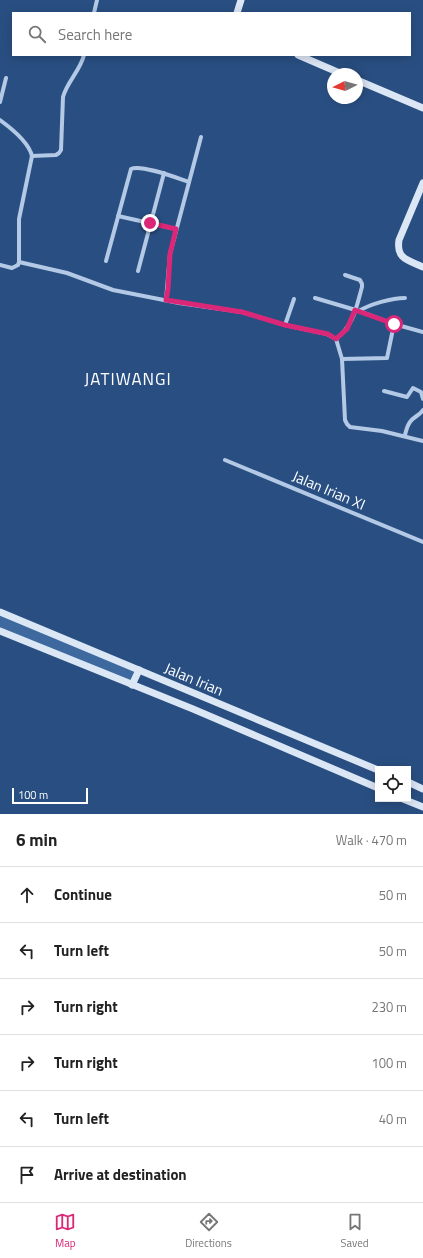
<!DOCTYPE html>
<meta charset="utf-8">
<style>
:root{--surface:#fff;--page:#f6f6f6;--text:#222;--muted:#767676;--line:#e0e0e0;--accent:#db2777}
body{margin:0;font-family:"Titillium Web",sans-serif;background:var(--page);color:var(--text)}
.controls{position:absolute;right:12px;bottom:12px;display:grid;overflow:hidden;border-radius:0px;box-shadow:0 2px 10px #0003}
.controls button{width:36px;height:36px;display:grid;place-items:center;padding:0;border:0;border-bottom:1px solid var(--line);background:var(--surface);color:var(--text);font:20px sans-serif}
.compass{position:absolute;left:327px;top:68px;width:36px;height:36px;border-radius:50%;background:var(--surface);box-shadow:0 2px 10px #0003;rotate:265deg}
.scale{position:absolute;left:12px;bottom:10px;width:76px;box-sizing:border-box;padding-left:4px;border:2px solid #fff;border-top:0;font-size:11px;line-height:14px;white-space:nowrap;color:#fff;-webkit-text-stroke:3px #294f82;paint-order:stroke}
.stop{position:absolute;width:12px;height:12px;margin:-9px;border:3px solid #db2777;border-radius:50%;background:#fff}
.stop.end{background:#db2777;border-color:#fff;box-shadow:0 1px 4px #0008}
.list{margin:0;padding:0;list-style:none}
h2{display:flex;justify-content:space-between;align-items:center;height:52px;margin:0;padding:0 16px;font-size:17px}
h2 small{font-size:13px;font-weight:400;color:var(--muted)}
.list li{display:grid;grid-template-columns:26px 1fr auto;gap:12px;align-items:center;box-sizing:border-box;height:56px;padding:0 16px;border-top:1px solid var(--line)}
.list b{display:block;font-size:15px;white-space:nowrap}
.list em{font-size:13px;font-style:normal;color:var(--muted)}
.icon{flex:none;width:22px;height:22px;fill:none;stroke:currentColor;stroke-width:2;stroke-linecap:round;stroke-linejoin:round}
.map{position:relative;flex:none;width:423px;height:814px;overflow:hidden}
.search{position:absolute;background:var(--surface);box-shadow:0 2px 10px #0003;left:12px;right:12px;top:12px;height:44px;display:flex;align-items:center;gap:10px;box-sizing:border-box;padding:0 14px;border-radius:0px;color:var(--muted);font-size:15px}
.sheet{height:388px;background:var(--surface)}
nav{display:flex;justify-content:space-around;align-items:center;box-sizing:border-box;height:56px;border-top:1px solid var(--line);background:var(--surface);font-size:11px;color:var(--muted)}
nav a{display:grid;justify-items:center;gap:2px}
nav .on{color:var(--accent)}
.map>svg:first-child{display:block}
.green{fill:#3e699f}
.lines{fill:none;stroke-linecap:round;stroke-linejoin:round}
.street{stroke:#b3c9e6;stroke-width:4}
.secondary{stroke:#dce7f6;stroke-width:7}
.route{stroke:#db2777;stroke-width:5}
.labels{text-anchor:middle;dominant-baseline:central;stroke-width:4;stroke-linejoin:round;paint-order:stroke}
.street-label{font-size:15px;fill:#fff;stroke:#294f82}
.quarter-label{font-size:17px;letter-spacing:1px;fill:#fff;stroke:#294f82}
</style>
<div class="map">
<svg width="423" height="814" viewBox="0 0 423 814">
<rect width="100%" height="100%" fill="#294f82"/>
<!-- green -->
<polygon class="green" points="0,612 139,670 132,685 0,630"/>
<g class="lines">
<!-- street -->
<g class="street">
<polyline points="94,13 97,0"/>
<polyline points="0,102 6,78"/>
<path d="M0,120C11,128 29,143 32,156L19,219V262"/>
<path d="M32,156L56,155L59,153L61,150L63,97C67,82 80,71 84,55"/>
<polyline points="118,216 176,229"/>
<path d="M106,261L131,169C141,164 177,178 189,182"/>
<polyline points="0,265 12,268 18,265 19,262 67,273 113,290 179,303 242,312 285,325 327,334 336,339 342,359 345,420 347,424 350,427 382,431 423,441"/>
<polyline points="138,271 164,173"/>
<polyline points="315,298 359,311 394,324 423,332"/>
<polyline points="166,300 170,254 201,137"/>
<path d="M359,311C370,304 392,298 405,298"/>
<polyline points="285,325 294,299"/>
<path d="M336,339C354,325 356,308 362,287V284L360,280L345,275"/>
<polyline points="342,359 387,358 394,324"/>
<polyline points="384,391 407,397 413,388 421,392 423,399"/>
<path d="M405,435C406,431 407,426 410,422C413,417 419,416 423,410"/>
<polyline points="225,460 423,542"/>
</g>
<!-- secondary -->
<g class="secondary">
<polyline points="237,13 241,0"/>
<polyline points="298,55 342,74"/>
<polyline points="357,80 423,108"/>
<path d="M423,183L399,240C396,259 408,260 423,267"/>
<polyline points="0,612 378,770"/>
<polyline points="0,631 193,709 378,788"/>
<polyline points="132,685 139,670"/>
<polyline points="408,782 423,789"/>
<polyline points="403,799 423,807"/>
</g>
</g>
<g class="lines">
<!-- route -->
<polyline class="route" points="150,223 176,229 170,254 168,289 166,300 242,312 285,325 328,334 336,339 347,329 355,310 394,324"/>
</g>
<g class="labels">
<!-- street labels -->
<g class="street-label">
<text transform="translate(329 490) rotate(23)">Jalan Irian XI</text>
<text transform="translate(194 679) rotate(23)">Jalan Irian</text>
</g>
<!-- quarter labels -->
<g class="quarter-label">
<text x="128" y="379">JATIWANGI</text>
</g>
</g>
</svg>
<div class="controls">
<button><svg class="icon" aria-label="locate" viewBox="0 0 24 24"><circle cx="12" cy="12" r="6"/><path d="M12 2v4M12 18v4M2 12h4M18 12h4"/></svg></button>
</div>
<svg class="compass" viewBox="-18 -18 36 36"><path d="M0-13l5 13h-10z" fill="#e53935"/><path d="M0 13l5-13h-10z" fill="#767676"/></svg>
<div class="scale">100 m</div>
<div class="stop" style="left:394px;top:324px"></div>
<div class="stop end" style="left:150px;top:223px"></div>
<div class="search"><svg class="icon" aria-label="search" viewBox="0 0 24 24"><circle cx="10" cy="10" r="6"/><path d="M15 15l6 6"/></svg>Search here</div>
</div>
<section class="sheet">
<h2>6 min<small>Walk · 470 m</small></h2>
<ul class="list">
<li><svg class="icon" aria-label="ahead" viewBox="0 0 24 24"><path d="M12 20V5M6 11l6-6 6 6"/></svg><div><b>Continue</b></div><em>50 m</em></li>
<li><svg class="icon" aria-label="left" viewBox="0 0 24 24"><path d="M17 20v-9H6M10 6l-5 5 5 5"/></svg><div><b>Turn left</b></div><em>50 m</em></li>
<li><svg class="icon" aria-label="right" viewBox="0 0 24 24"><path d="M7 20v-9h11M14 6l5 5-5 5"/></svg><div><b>Turn right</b></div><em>230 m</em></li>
<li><svg class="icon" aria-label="right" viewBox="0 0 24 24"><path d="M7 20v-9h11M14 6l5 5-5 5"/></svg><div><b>Turn right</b></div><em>100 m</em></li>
<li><svg class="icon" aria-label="left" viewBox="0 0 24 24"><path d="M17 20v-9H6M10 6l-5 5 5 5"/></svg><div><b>Turn left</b></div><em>40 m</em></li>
<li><svg class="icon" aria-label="arrive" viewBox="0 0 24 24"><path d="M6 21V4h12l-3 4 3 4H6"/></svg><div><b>Arrive at destination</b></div></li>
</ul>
</section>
<nav>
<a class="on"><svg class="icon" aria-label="map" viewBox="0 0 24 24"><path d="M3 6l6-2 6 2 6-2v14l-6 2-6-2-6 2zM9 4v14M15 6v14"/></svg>Map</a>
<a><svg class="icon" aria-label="directions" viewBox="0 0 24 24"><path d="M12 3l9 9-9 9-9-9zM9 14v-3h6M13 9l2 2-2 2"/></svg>Directions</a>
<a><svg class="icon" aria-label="saved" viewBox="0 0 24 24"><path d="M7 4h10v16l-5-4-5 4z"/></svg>Saved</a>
</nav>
